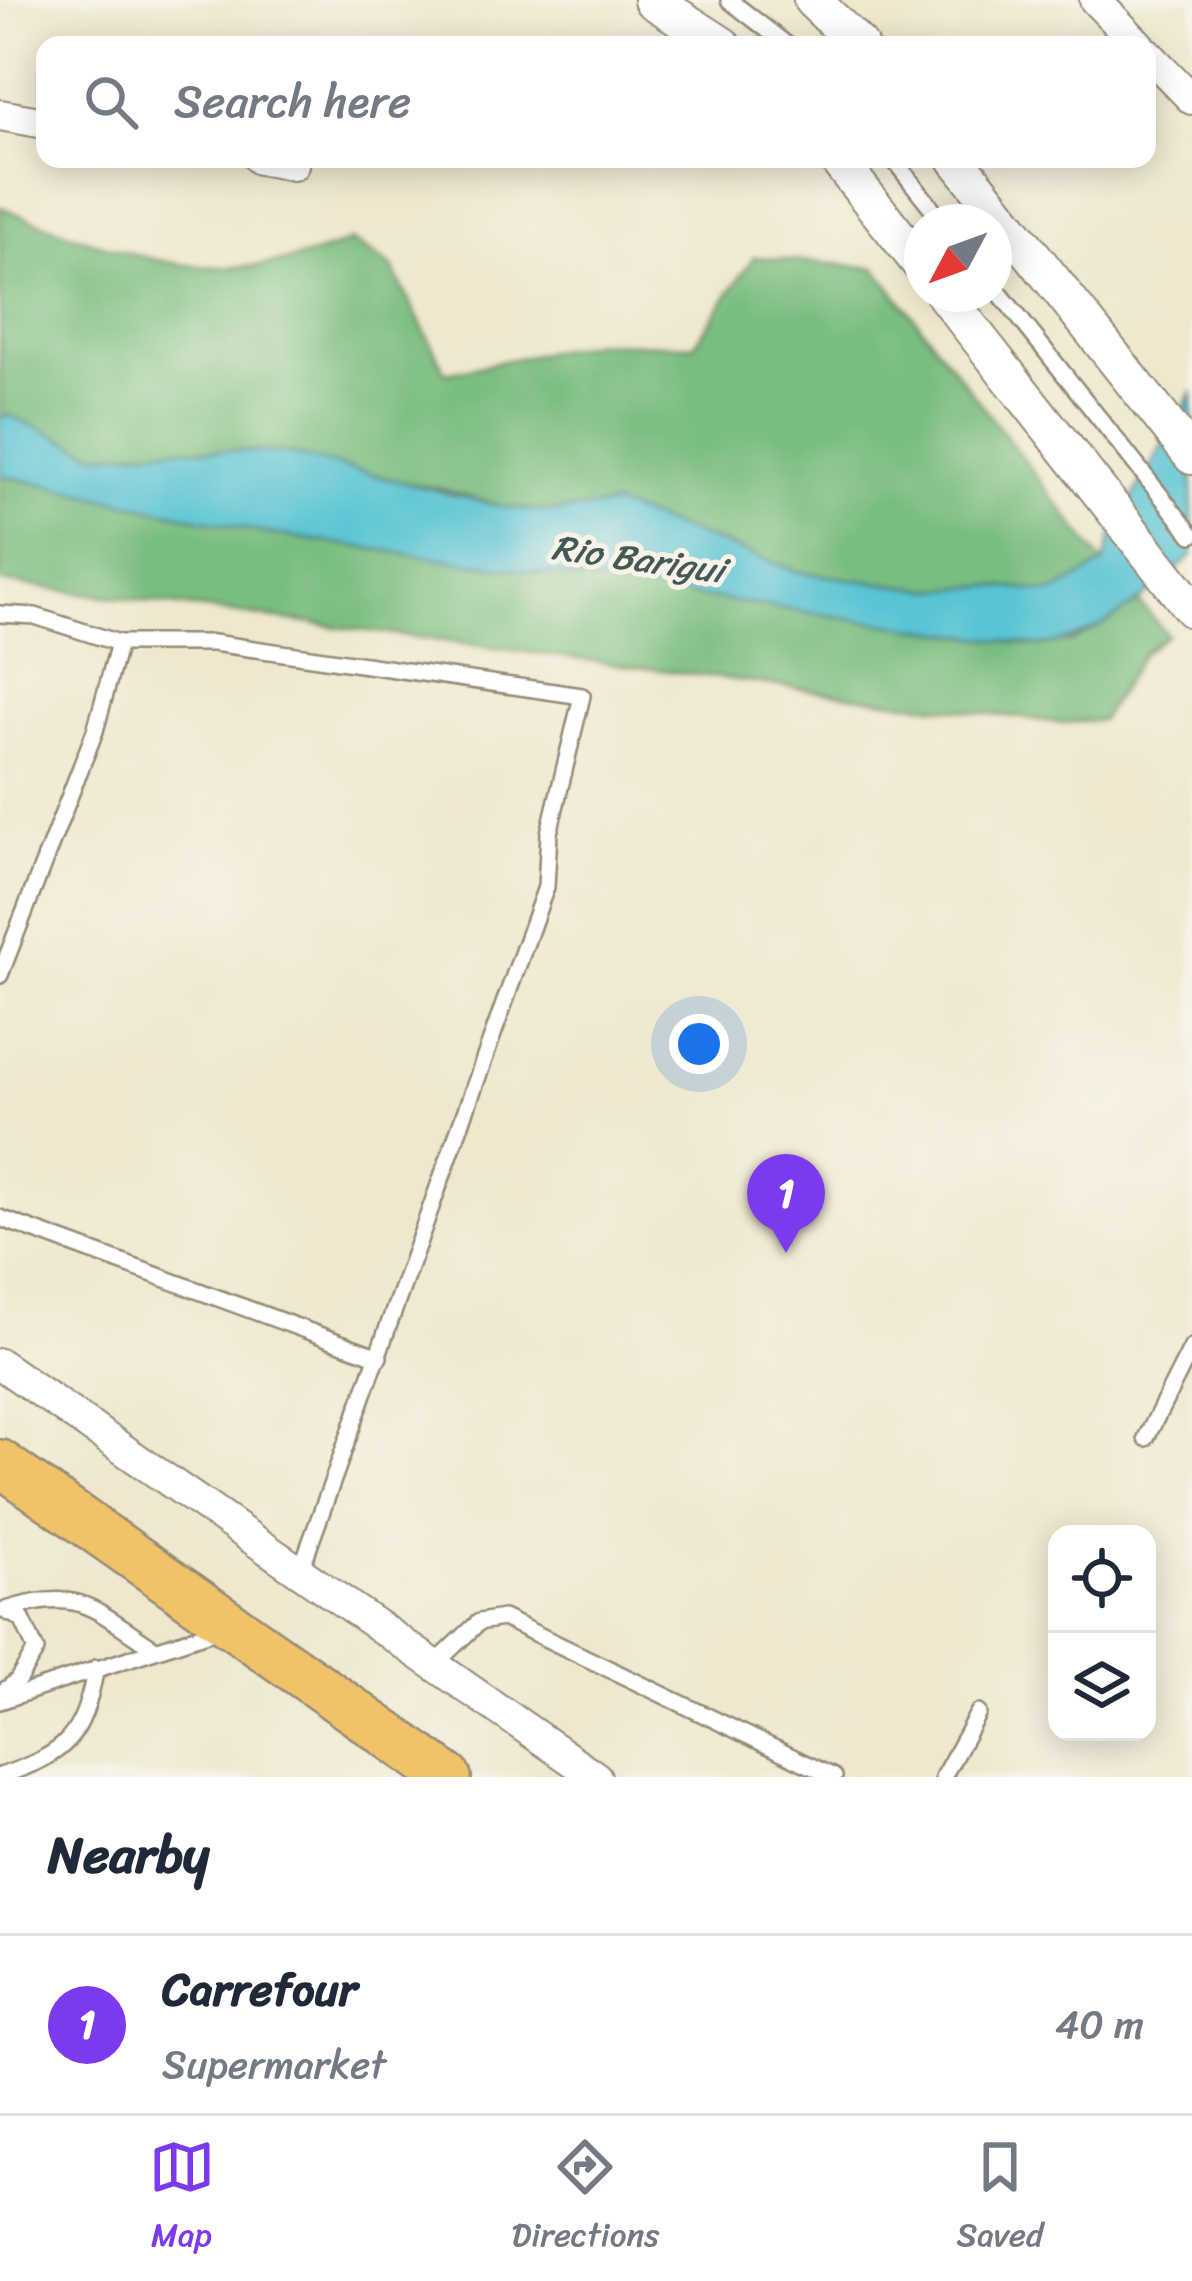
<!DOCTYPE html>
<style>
:root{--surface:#fff;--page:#f2f2f3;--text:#1f2937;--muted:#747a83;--line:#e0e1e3;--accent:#7c3aed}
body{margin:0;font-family:Sriracha,sans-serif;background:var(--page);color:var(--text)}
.controls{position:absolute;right:36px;bottom:36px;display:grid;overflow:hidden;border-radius:24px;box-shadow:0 6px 30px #0003}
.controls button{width:108px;height:108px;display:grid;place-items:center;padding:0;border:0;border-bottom:3px solid var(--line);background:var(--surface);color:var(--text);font:60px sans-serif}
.compass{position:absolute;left:904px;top:204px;width:108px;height:108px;border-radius:50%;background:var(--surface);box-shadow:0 6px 30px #0003;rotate:229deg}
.you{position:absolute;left:699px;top:1044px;width:42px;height:42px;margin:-30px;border:9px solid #fff;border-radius:50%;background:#1a73e8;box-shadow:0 0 0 18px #1a73e833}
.badge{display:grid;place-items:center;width:78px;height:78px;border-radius:50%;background:var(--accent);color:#fff;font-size:39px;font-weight:700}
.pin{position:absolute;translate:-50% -99px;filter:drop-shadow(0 3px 6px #0008)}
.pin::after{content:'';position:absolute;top:63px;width:42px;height:36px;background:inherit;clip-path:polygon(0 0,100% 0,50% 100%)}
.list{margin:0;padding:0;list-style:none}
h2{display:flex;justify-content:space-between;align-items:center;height:156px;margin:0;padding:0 48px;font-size:51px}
h2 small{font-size:39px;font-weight:400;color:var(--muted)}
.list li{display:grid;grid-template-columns:78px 1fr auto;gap:36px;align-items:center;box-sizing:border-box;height:180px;padding:0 48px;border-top:3px solid var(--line)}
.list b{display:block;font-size:45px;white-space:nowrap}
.list p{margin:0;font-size:39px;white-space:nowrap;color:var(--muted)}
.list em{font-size:39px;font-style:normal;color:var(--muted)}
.icon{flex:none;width:66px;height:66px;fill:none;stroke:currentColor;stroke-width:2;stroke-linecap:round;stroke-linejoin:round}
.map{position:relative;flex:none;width:1192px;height:1777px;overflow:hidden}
.search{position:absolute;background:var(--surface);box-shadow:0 6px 30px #0003;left:36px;right:36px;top:36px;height:132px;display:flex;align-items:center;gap:30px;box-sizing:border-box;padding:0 42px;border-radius:24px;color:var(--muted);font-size:45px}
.sheet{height:336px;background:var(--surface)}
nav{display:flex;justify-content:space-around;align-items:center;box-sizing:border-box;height:168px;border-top:3px solid var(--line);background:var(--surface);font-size:33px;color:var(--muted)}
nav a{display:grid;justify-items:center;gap:6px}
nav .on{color:var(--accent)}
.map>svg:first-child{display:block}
.forest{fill:#79bd80;stroke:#5a744f;stroke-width:3}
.water{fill:#59c4d4;stroke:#4a7779;stroke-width:3}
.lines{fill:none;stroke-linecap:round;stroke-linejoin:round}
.service-casing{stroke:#958976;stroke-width:20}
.minor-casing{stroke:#958976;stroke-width:34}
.tertiary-casing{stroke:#958976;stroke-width:40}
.primary-casing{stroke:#958976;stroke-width:50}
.service{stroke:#fff;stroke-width:15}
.minor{stroke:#fff;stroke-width:30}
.tertiary{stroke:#fff;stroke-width:36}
.primary{stroke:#f1c369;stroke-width:45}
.labels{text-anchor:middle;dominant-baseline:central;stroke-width:10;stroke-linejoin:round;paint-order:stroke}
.water-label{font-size:36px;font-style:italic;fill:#445855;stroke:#f7f3e8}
</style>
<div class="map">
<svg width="1192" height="1777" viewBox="0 0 1192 1777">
<rect width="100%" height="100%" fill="#f7f3e8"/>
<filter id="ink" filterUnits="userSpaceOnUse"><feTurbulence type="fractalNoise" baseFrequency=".00833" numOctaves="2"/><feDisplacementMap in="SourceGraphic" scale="24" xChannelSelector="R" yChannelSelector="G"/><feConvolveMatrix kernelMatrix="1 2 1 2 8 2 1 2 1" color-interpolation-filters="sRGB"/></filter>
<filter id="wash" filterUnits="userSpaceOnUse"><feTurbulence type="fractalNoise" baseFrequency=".004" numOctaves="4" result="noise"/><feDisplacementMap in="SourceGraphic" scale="48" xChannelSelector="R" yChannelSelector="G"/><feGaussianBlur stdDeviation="2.7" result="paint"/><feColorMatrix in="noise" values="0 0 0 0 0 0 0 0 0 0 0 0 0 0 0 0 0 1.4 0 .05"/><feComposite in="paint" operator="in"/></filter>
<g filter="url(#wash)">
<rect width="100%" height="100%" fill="#efe8cf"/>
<!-- forest -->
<g class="forest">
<path d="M0,207C128,256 216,296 352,241L391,266L446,373L595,342L694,345L754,257L876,268L1104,564L1053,594L993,586L932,590L799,572L614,505L554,512L503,507L439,488L169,448L99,455L9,415L0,416Z"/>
<polygon points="0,475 265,533 1072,642 1139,602 1167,635 1143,653 1101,720 1061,723 0,582"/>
</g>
<!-- water -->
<path class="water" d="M1192,394V556C1147,596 1100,639 1039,646L265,533L0,475V416L9,415L99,455L169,448L286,453L503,507L554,512L614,505L799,572L932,590L993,586L1053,593L1104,564L1115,529Z"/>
</g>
<g filter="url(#ink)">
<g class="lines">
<defs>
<g id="service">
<polyline points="729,0 787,45"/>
<polyline points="893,159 943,222"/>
<polyline points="994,286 1192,535"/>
<polyline points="0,614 35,616 119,643 213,643 582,696 549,833 546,887 301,1569"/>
<polyline points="0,975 95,731 119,643"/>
<polyline points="0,1218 379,1357"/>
<polyline points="1146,1438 1192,1347"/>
<path d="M6,1610C81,1586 92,1609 154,1648"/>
<polyline points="437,1662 479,1622 503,1618 834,1777"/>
<polyline points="0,1694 17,1681 36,1650 22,1619 5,1611"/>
<polyline points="0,1701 219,1629"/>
<path d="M0,1776C68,1753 82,1738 96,1668"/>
<polyline points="943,1777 978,1713"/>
</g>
<g id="minor">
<polyline points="1095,0 1139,45"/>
<polyline points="1147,53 1192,99"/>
<polyline points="0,115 45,123"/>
<polyline points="259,159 293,165"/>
<polyline points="0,1364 596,1777"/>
</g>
<g id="tertiary">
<polyline points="652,0 722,45"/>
<polyline points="812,0 859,45"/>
<polyline points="837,159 922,266"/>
<polyline points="956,159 1192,456"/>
<polyline points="944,294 1192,609"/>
</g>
<polyline id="primary" points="0,1463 448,1777"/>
</defs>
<!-- service casing -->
<use href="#service" class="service-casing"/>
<!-- minor casing -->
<use href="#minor" class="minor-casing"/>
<!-- tertiary casing -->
<use href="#tertiary" class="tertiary-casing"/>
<!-- primary casing -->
<use href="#primary" class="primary-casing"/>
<!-- service -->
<use href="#service" class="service"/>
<!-- minor -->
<use href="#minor" class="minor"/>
<!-- tertiary -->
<use href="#tertiary" class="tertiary"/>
<!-- primary -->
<use href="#primary" class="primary"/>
</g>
</g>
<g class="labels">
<!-- water labels -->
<g class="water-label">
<text transform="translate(638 559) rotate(8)">Rio Barigui</text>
</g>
</g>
</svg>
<div class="controls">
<button><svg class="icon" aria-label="locate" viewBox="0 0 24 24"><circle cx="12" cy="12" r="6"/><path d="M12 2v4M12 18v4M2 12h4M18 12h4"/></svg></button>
<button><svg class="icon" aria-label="layers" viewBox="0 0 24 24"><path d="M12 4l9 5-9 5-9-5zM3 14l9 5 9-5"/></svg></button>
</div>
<svg class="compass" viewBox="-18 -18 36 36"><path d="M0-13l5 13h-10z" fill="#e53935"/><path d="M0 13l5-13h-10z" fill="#747a83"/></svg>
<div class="you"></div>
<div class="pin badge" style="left:786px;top:1253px">1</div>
<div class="search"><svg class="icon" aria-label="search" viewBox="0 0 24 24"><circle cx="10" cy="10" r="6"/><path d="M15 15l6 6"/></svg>Search here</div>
</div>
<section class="sheet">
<h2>Nearby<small></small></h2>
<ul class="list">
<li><span class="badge">1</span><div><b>Carrefour</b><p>Supermarket</p></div><em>40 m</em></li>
</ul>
</section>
<nav>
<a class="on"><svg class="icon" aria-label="map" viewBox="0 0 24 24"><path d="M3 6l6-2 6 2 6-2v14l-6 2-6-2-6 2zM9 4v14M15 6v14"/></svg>Map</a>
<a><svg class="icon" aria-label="directions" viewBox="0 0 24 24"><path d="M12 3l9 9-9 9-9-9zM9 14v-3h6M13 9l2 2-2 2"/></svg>Directions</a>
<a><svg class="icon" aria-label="saved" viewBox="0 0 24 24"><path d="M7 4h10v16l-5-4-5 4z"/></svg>Saved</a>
</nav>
